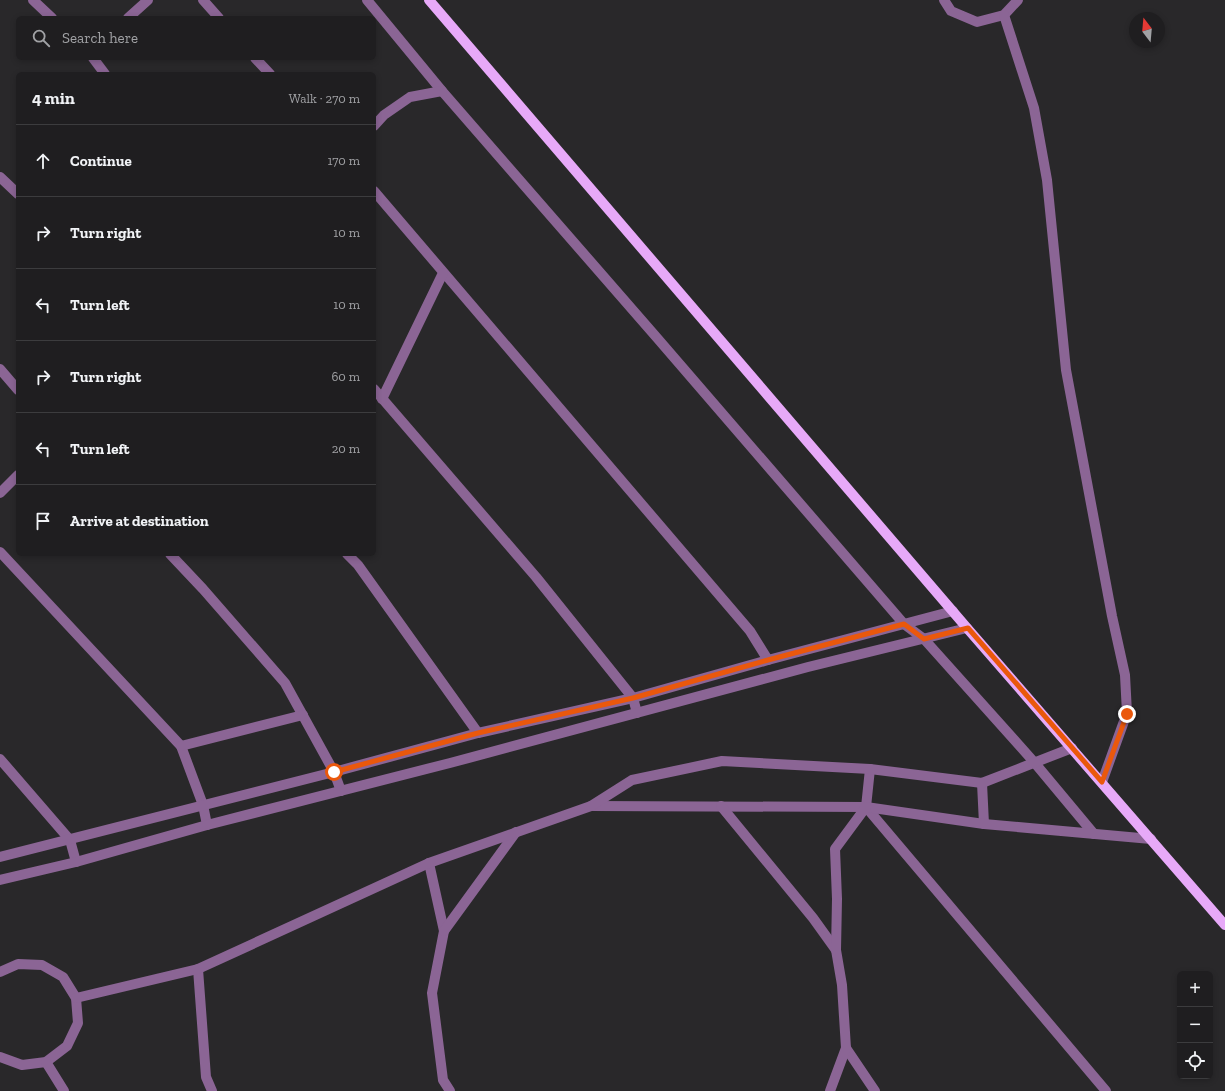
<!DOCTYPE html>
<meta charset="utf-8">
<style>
:root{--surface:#1f1e20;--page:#272729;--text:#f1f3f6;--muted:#a1a2a5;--line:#3c3c3e}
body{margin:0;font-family:"Zilla Slab",serif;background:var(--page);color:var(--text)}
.controls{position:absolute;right:12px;bottom:12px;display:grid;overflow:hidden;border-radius:6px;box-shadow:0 2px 6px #0003}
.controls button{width:36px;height:36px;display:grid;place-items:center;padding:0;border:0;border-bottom:1px solid var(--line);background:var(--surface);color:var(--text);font:20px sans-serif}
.compass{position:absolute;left:1129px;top:12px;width:36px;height:36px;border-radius:50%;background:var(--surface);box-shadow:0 2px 6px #0003;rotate:344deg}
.stop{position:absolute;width:12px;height:12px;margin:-9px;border:3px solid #ea580c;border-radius:50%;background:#fff}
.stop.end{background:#ea580c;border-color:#fff;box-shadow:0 1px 4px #0008}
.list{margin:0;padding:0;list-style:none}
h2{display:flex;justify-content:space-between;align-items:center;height:52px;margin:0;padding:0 16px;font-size:17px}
h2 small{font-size:13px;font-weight:400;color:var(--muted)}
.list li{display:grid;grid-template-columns:26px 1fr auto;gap:12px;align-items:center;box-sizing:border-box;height:72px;padding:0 16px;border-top:1px solid var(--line)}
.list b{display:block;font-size:15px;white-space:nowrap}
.list em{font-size:13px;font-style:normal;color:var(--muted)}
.icon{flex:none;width:22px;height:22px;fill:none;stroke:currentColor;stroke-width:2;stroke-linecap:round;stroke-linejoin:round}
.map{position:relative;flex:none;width:1225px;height:1091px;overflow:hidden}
.search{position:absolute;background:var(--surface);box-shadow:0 2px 6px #0003;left:16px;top:16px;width:360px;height:44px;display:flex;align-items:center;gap:10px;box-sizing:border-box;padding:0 14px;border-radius:6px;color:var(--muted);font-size:15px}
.panel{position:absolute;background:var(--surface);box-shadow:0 2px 6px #0003;left:16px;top:72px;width:360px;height:484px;border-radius:6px}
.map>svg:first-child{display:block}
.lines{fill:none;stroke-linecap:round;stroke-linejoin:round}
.minor{stroke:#8b6595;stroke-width:10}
.major{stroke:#e7a9f8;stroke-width:10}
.route{stroke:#ea580c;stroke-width:5}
</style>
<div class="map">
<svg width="1225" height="1091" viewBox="0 0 1225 1091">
<rect width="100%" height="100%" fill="#29282a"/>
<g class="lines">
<!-- minor -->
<g class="minor">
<polyline points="33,0 52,18"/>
<polyline points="203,0 219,18"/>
<polyline points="367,0 442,91 658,339 904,624 924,639 1034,762 1094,834"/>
<polyline points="944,0 951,11 977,22 1004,15 1018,0"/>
<polyline points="1004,15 1034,108 1047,180 1066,370 1112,616 1125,675 1127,713 1102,782"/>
<polyline points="128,18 148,0"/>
<polyline points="93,58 105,74"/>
<polyline points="255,58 270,74"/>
<polyline points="374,126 384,115 410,97 442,91"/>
<polyline points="0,177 18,194"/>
<polyline points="374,191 750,631 768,660"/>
<polyline points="0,369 18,390"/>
<polyline points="374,389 536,577 633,698 637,713"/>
<polyline points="382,399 443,273"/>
<polyline points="0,493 18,475"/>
<polyline points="0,552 181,746 203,805 207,825"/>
<polyline points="170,554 203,589 285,683 334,772 341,791"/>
<polyline points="347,554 358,565 478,733"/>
<polyline points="181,746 303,715"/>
<polyline points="0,759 70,840 76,862"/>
<polyline points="870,769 866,807 1106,1091"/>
<polyline points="982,783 984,824"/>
<polyline points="591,806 866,807 984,824 1151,839"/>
<polyline points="721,806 813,918 836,950"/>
<polyline points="0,857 334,772 478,733 633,698 768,660 953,611"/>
<polyline points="429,863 444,931 432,993 443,1080 450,1091"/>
<polyline points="0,880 76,862 207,825 450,763 808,667 967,628"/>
<polyline points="444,931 516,832"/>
<polyline points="198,969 206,1077 212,1091"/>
<polyline points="0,972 18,964 42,965 63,977 76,998 78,1023 67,1046 46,1062 22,1065 0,1057"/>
<polyline points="76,998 198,969 429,863 591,806 632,780 722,761 870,769 982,783 1072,748"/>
<polyline points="846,1048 875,1091"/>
<polyline points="46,1062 64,1091"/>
<polyline points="830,1091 846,1048 842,985 836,950 837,899 835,849 866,807"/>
</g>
<!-- major -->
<polyline class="major" points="429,0 967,628 1225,925"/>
</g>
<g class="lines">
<!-- route -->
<polyline class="route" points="334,772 478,733 633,698 768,660 904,624 924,639 968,628 1102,782 1127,714"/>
</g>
</svg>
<div class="controls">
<button>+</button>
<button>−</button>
<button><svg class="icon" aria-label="locate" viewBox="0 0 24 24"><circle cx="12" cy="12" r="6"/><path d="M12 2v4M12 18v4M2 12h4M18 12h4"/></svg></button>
</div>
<svg class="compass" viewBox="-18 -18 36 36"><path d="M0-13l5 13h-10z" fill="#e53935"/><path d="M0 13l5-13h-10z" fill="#a1a2a5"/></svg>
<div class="stop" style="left:334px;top:772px"></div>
<div class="stop end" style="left:1127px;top:714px"></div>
<div class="search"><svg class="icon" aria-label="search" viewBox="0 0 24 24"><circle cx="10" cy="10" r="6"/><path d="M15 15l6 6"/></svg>Search here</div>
<section class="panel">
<h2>4 min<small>Walk · 270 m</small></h2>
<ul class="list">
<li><svg class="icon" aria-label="ahead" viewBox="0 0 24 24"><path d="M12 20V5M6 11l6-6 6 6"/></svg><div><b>Continue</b></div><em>170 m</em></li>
<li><svg class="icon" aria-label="right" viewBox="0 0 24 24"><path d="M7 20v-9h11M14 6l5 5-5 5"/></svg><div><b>Turn right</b></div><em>10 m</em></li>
<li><svg class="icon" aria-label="left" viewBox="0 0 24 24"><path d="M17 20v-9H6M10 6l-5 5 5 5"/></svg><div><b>Turn left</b></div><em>10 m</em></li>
<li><svg class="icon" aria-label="right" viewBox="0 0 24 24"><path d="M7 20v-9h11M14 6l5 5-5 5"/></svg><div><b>Turn right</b></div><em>60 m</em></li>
<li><svg class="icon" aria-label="left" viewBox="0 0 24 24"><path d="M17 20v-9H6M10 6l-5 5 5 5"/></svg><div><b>Turn left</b></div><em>20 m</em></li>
<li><svg class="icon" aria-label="arrive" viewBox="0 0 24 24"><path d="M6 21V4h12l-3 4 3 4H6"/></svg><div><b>Arrive at destination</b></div></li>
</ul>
</section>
</div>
